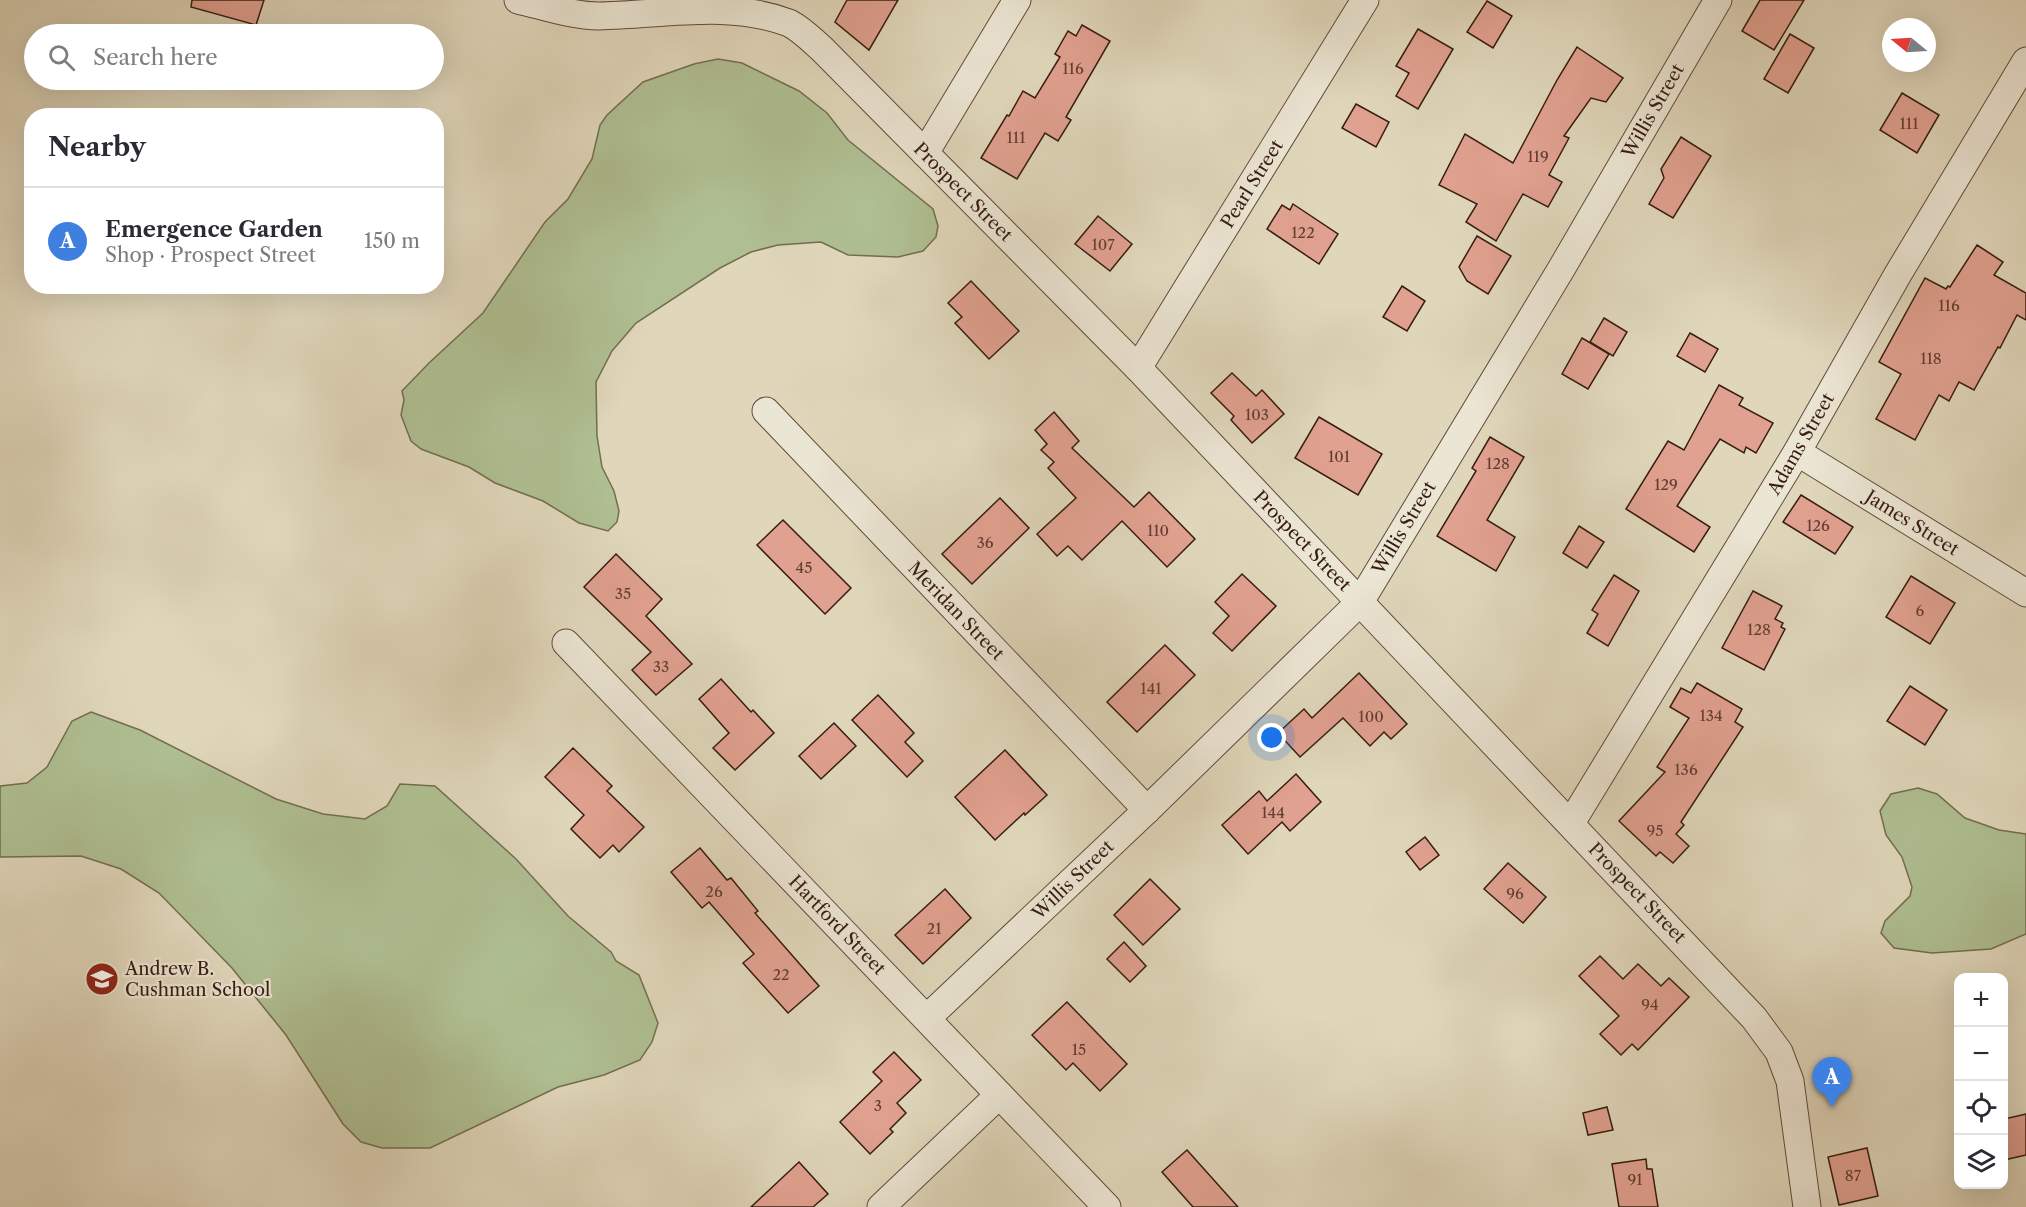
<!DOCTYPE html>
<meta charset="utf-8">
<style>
:root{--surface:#fff;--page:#f2f2f3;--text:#2b2b33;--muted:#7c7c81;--line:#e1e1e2;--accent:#8f2418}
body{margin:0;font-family:"Libre Caslon Text",serif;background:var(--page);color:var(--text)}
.controls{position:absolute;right:18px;bottom:18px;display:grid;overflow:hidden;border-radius:12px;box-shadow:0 6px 24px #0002}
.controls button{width:54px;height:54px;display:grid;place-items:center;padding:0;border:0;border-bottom:2px solid var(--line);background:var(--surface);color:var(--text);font:30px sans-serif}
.compass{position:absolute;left:1882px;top:18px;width:54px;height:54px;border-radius:50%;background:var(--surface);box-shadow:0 6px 24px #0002;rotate:288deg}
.you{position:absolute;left:1272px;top:738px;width:21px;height:21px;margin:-15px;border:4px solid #fff;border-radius:50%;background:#1a73e8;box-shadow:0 0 0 9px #1a73e833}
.badge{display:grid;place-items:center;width:39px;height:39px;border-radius:50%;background:var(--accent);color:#fff;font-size:20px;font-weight:700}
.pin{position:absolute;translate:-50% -50px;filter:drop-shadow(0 2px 3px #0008)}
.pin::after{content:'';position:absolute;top:32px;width:21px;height:18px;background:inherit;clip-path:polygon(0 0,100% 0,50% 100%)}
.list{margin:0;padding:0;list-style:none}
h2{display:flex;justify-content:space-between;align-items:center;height:78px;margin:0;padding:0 24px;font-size:26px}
h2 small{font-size:20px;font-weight:400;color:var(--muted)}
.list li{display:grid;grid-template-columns:39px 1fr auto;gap:18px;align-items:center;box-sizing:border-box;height:108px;padding:0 24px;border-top:2px solid var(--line)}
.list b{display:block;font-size:22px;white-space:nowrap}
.list p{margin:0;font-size:20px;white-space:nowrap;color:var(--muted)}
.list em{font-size:20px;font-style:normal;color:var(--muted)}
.icon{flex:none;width:33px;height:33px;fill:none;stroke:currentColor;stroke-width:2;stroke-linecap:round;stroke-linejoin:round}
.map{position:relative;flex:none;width:2026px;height:1207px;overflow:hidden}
.search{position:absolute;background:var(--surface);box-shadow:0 6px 24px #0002;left:24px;top:24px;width:420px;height:66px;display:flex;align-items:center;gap:15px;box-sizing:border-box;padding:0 21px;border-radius:33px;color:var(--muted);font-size:22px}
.panel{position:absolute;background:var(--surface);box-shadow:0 6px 24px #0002;left:24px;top:108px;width:420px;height:186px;border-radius:24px}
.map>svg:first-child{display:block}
.green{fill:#afbf92;stroke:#736e52;stroke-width:1.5}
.building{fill:#e1a190;stroke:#371c12;stroke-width:1.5}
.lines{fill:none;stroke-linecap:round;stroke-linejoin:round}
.minor-casing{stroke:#614b3c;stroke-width:29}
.minor{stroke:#ebe5d3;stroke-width:27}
.labels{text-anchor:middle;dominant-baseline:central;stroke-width:4.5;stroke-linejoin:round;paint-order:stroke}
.number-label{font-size:15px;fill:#623d32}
.street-label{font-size:18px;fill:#371c12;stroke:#ebe5d3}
.poi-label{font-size:18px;fill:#371c12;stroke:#ebe5d3;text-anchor:start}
</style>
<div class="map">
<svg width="2026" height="1207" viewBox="0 0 2026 1207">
<rect width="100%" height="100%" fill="#e0d7bb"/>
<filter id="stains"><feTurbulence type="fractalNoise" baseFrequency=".00333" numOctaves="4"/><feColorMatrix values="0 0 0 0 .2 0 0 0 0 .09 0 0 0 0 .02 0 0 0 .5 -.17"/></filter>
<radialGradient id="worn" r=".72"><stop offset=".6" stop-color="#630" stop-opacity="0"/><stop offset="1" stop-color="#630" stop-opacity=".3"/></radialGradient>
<!-- green -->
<g class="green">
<polygon points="718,59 742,63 799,91 827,113 848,140 933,209 938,226 936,237 923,251 898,257 848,255 821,242 778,245 751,252 720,268 636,323 612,351 596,382 597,436 602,467 614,491 619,511 617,522 608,531 579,523 543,501 495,483 469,467 421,449 411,441 401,415 404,400 402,391 429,363 483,313 545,222 568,199 592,159 600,125 607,115 643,82 694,64"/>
<polygon points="91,712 140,730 276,799 323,814 365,819 387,806 400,784 435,786 516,859 568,916 611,952 616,961 639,975 658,1023 652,1042 640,1060 604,1075 558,1087 430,1148 382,1148 361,1142 343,1124 286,1035 232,968 159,893 121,869 81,856 0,857 0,786 27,783 47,767 72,721"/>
<polygon points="1918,788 1937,794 1965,818 1999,830 2026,834 2026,934 1991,949 1932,953 1894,948 1881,933 1885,921 1910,896 1912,887 1902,857 1886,835 1880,811 1891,794"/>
</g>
<!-- building -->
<g class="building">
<polygon points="192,0 264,0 256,25 191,7"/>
<polygon points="847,0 898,0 869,50 835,22"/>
<polygon points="1760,0 1804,0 1774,50 1742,31"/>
<polygon points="1487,1 1512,16 1493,48 1467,32"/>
<polygon points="1082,25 1110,41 1066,117 1071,120 1058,141 1045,133 1017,179 981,158 1007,115 1009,116 1023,91 1035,98 1060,57 1055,54 1068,31 1076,36"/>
<polygon points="1418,29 1453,49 1418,109 1396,96 1409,73 1396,66"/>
<polygon points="1790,34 1814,48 1788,93 1764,79"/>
<polygon points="1577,47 1623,78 1606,102 1591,98 1564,136 1569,138 1549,175 1562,182 1548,207 1523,194 1496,241 1466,222 1477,204 1439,185 1465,134 1513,163 1557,80"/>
<polygon points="1902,93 1939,115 1917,153 1880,130"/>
<polygon points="1356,104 1389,122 1376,147 1342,128"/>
<polygon points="1681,137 1711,156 1673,218 1649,204 1664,178 1661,169"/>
<polygon points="1293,204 1338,234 1319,264 1267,229 1282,205 1290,210"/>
<polygon points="1098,216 1132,244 1110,271 1075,244"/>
<polygon points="1477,236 1511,256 1488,294 1467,281 1459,267"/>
<polygon points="1977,245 2003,262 1994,275 2026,293 2026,320 2017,315 2000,348 1998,347 1974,390 1959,382 1949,401 1939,395 1915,440 1876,419 1901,374 1879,362 1925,278 1946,289 1948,286 1950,287"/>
<polygon points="971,281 1019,331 989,359 955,323 962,317 948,303"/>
<polygon points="1402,286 1425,301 1407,331 1383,317"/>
<polygon points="1604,318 1627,332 1613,356 1590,342"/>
<polygon points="1690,333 1718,349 1705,372 1677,356"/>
<polygon points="1582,338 1609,354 1588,389 1562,374"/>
<polygon points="1232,373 1256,396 1262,390 1284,414 1252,443 1231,420 1234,416 1211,393"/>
<polygon points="1719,385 1743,398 1739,405 1773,423 1756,453 1746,447 1744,453 1720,439 1677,506 1710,527 1694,552 1626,509 1668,441 1684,450"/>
<polygon points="1054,412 1079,441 1072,448 1134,507 1149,492 1195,539 1167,567 1122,521 1082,560 1068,546 1057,556 1037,534 1076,498 1048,468 1054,462 1041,450 1047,444 1035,430"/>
<polygon points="1319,417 1382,454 1358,495 1295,458"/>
<polygon points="1490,437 1524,457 1487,520 1515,537 1496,571 1437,536 1476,471 1472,468"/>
<polygon points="1801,495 1853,527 1835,554 1783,522"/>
<polygon points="1000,498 1029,528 972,584 942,554"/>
<polygon points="783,520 851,588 825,614 757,545"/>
<polygon points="1579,526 1604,542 1587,568 1563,553"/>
<polygon points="616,554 662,599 646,616 692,664 656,695 632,670 651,652 584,587"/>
<polygon points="1242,574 1276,606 1232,651 1213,633 1229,616 1215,602"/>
<polygon points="1614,575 1639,591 1608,646 1587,633 1598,614 1592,610"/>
<polygon points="1911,576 1955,603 1930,644 1886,617"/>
<polygon points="1753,591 1782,606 1775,619 1783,623 1781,627 1785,629 1764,670 1722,648"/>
<polygon points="1165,645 1195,675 1137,732 1107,702"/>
<polygon points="1359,673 1407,724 1391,739 1384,732 1370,746 1343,718 1300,757 1278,733 1304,709 1312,718"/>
<polygon points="721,679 751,712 753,710 774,733 735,770 713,748 729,733 699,699"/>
<polygon points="1697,683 1742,709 1735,722 1743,727 1681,822 1684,825 1676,834 1689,846 1673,863 1660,852 1656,856 1619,821 1665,772 1657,767 1689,718 1670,707 1681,688 1691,693"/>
<polygon points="1910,686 1947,710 1925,745 1887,721"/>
<polygon points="878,695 914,733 905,742 923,761 907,777 852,720"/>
<polygon points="834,723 856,746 821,779 799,756"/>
<polygon points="573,748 612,786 607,791 644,827 619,852 613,845 600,858 571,829 584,815 545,777"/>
<polygon points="1005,750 1047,795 1025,815 1024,813 995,840 955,797"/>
<polygon points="1296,774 1321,802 1290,831 1282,822 1248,854 1222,825 1259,791 1267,801"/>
<polygon points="1425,837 1439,855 1420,870 1406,852"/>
<polygon points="700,848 727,880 731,878 758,911 755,913 819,986 788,1013 743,963 754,954 709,902 702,908 671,872"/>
<polygon points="1508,863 1546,897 1523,923 1484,889"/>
<polygon points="1150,879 1180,909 1143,945 1114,915"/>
<polygon points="945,889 971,918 923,964 895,935"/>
<polygon points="1124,942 1146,966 1130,982 1107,959"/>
<polygon points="1600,956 1623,979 1638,964 1661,986 1669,978 1689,997 1638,1050 1632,1044 1621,1055 1600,1034 1619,1016 1579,976"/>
<polygon points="1067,1002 1127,1064 1100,1091 1073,1063 1066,1070 1032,1035"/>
<polygon points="894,1052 921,1080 897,1103 906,1113 890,1129 893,1132 870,1154 840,1122 882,1081 873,1072"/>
<polygon points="1607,1107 1613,1130 1588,1135 1583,1113"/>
<polygon points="2026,1114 2026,1155 2004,1160 2004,1119"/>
<polygon points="1867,1148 1878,1196 1839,1205 1828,1157"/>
<polygon points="1187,1150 1238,1207 1193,1207 1162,1172"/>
<polygon points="1646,1159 1647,1169 1652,1169 1658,1207 1619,1207 1612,1164"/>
<polygon points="799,1162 828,1194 813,1207 751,1207"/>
</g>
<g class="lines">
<defs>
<g id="minor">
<path d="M518,0C544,6 572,16 599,16C663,15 729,0 789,23C801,29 812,40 822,49L1138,368L1754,1018L1779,1052L1790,1081L1807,1207"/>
<polyline points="925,153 1017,0"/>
<polyline points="1138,368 1365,0"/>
<polyline points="766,411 1147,810"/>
<polyline points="1797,452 2026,593"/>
<polyline points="566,643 1107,1207"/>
<polyline points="1571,823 1797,452 1898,274 2026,61"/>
<polyline points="927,1018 1147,810 1360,602 1560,271 1718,0"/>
<polyline points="881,1207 999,1095"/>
</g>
</defs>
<!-- minor casing -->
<use href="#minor" class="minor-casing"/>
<!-- minor -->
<use href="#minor" class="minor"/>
</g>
<!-- icons -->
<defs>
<symbol id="school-disc" viewBox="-11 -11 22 22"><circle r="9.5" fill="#8f2418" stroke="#ebe5d3"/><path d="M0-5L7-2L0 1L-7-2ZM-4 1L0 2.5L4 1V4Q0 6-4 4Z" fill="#fff"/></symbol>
</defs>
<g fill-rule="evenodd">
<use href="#school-disc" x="83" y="960" width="38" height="38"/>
</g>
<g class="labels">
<!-- number labels -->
<g class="number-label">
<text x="1073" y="68">116</text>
<text x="1909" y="123">111</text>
<text x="1016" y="137">111</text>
<text x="1538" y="156">119</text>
<text x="1303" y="232">122</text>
<text x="1103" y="244">107</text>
<text x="1949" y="305">116</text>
<text x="1931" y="358">118</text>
<text x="1257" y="414">103</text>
<text x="1339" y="456">101</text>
<text x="1498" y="463">128</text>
<text x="1666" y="484">129</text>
<text x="1818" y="525">126</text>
<text x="1158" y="530">110</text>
<text x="985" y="542">36</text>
<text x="804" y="567">45</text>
<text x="623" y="593">35</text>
<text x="1920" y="610">6</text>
<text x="1759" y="629">128</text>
<text x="661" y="666">33</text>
<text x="1151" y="688">141</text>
<text x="1711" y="715">134</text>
<text x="1371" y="716">100</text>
<text x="1686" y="769">136</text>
<text x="1273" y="812">144</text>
<text x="1655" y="830">95</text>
<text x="714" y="891">26</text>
<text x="1515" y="893">96</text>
<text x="934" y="928">21</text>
<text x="781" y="974">22</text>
<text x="1650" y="1004">94</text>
<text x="1079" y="1049">15</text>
<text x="878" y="1105">3</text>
<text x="1853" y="1175">87</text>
<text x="1635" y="1179">91</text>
</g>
<!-- street labels -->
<g class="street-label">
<text transform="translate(1653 111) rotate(-60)">Willis Street</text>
<text transform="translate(1252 184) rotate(-58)">Pearl Street</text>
<text transform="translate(963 192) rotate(45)">Prospect Street</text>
<text transform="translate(1801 444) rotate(-60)">Adams Street</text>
<text transform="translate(1912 523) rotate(32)">James Street</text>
<text transform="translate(1404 528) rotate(-59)">Willis Street</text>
<text transform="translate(1302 541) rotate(46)">Prospect Street</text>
<text transform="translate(956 611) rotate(46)">Meridan Street</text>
<text transform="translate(1073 880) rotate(-44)">Willis Street</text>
<text transform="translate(1637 893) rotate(46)">Prospect Street</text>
<text transform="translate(837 925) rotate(46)">Hartford Street</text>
</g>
<!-- poi labels -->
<g class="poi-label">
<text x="125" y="969">Andrew B.<tspan x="125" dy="21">Cushman School</tspan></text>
</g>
</g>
<rect width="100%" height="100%" filter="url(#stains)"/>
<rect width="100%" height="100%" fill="url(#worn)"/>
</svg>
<div class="controls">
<button>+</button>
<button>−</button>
<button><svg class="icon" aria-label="locate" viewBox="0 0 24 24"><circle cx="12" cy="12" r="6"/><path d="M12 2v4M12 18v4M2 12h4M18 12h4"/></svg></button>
<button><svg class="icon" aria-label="layers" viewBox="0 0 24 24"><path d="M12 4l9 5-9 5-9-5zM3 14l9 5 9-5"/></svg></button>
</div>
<svg class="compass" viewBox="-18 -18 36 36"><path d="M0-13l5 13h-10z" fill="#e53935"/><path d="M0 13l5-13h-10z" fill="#7c7c81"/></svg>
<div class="you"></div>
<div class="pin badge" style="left:1832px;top:1107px;background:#3f7fe0">A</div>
<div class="search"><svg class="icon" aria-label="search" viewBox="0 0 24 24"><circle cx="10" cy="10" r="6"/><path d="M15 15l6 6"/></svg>Search here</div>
<section class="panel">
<h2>Nearby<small></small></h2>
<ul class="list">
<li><span class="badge" style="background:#3f7fe0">A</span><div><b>Emergence Garden</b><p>Shop · Prospect Street</p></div><em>150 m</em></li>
</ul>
</section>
</div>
